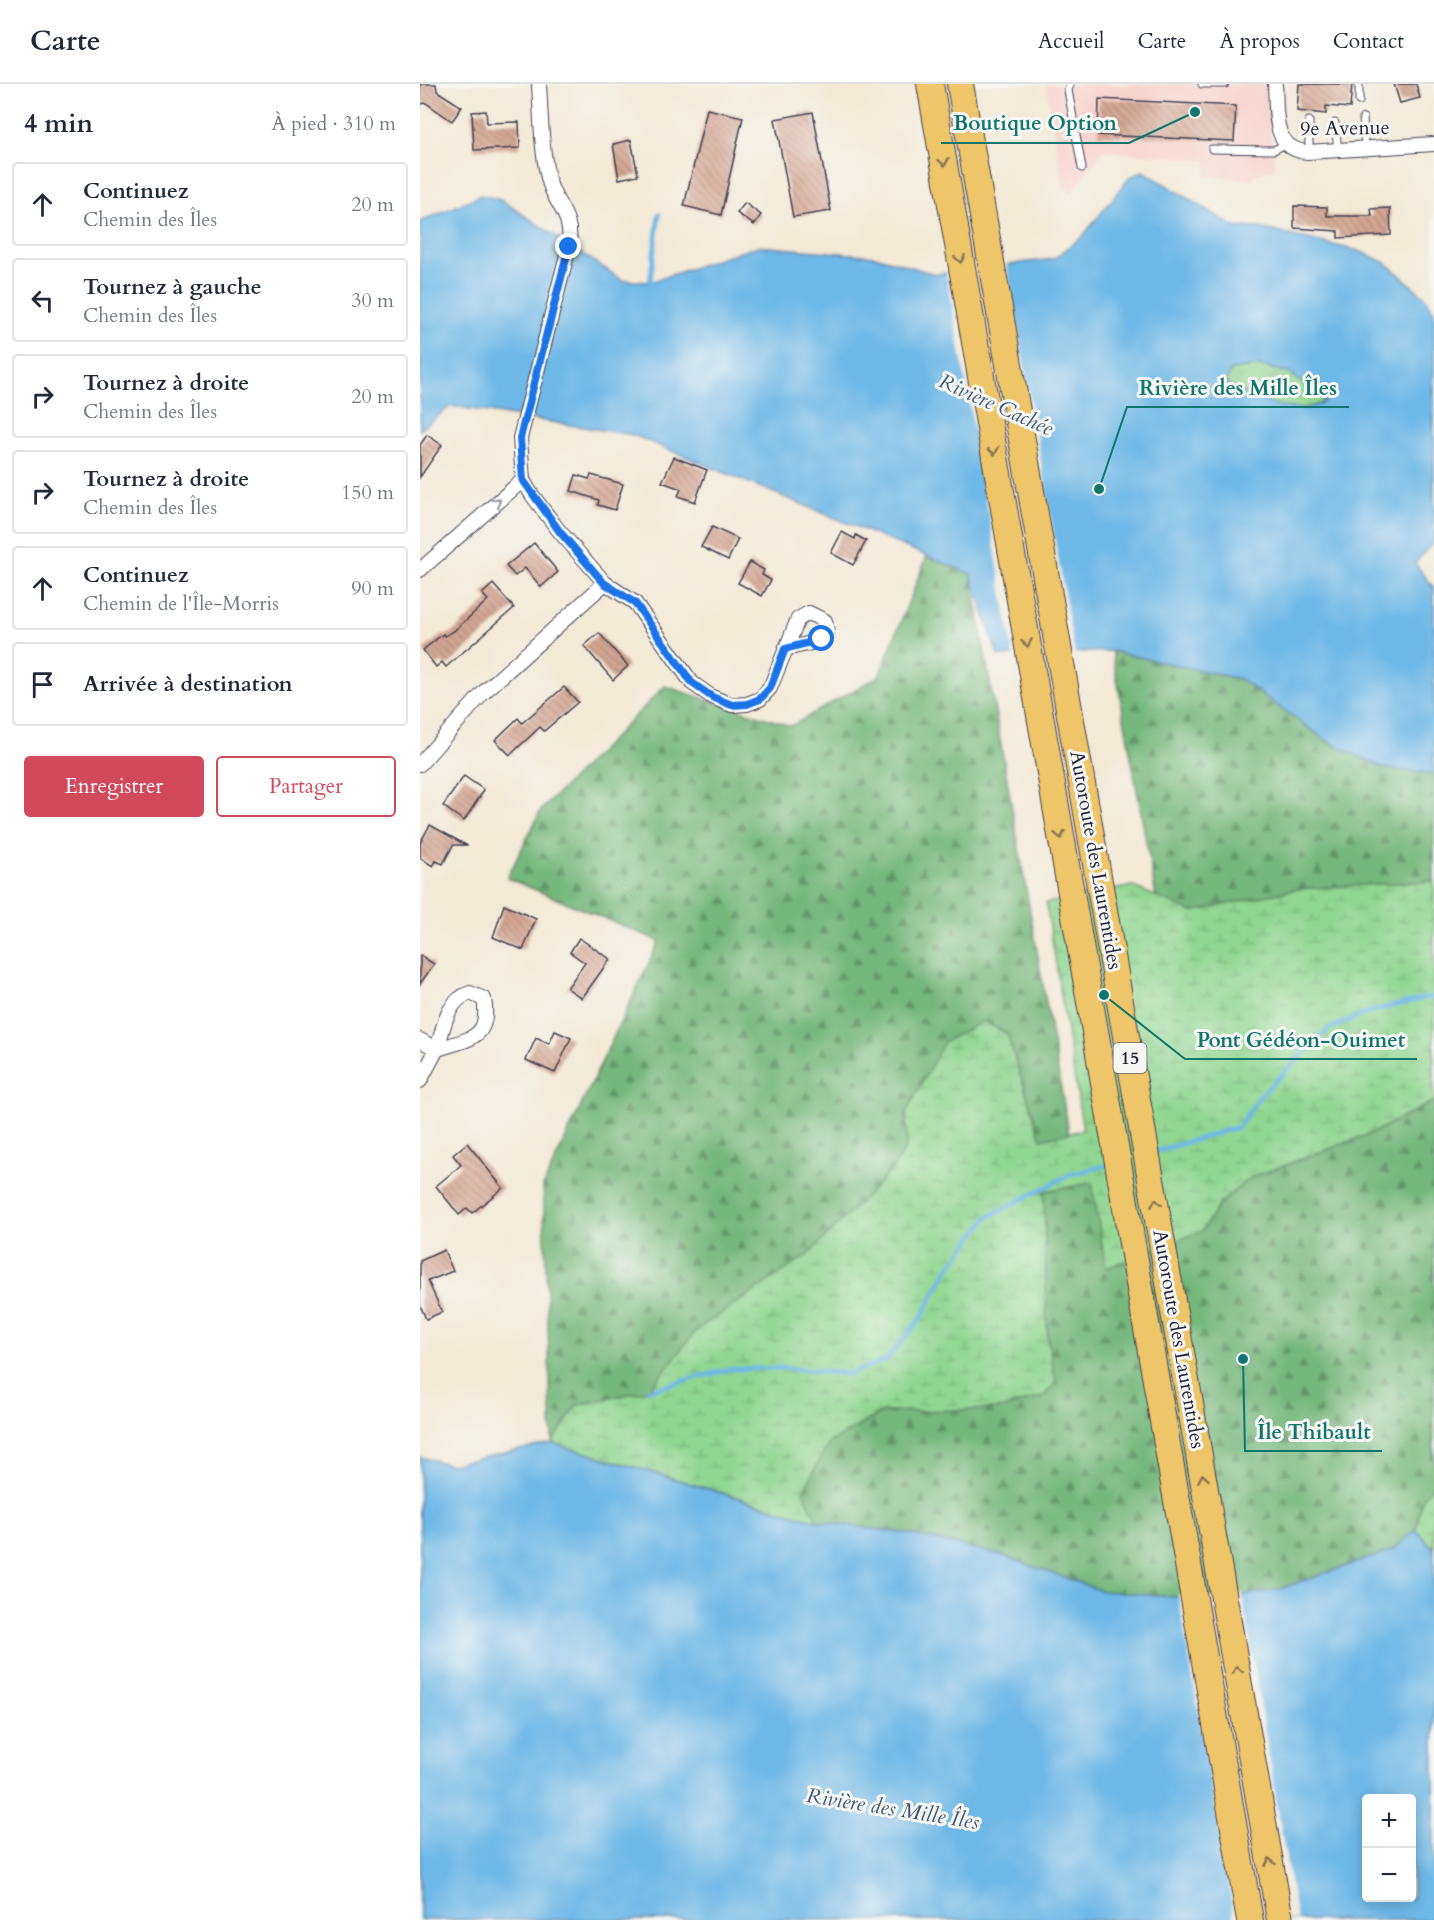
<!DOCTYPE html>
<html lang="fr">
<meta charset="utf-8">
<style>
:root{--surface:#fff;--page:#f6f6f7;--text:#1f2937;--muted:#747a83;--line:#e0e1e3;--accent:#d1495b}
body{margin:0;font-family:Cardo,serif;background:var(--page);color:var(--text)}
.controls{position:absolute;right:18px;bottom:18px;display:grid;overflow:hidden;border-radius:6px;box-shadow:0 3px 15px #0003}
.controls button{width:54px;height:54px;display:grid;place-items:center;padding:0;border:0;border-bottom:2px solid var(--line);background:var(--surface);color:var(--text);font:30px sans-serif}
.stop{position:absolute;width:18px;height:18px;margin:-14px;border:4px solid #1a73e8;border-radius:50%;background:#fff}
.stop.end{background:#1a73e8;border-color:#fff;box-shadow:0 2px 6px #0008}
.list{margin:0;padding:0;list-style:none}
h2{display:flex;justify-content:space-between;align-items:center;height:78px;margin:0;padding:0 24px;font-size:26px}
h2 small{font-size:20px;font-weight:400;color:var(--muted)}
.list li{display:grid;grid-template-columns:39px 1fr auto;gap:18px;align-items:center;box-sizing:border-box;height:84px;margin:0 12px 12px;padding:0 12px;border:2px solid var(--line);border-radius:6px}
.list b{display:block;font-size:22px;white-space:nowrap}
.list p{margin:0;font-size:20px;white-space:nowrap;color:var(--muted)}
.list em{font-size:20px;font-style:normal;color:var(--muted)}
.actions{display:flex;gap:12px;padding:18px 24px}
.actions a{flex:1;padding:14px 0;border:2px solid var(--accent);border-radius:6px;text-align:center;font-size:21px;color:var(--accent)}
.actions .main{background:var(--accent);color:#fff}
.icon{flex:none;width:33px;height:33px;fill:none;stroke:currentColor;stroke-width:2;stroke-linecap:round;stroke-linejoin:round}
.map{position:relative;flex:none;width:1014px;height:1836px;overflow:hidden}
header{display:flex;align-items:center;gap:36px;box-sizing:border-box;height:84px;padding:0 30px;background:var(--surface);border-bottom:2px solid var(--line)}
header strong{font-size:28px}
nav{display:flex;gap:33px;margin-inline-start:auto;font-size:21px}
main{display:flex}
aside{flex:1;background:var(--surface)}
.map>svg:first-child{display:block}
.built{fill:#f7d0ca}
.grass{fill:url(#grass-tufts);stroke:#597c66;stroke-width:1.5}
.forest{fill:url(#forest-firs);stroke:#4b6d5b;stroke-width:1.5}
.wetland{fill:url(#wetland-marsh);stroke:#597c66;stroke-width:1.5}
.water{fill:#6eb8e7;stroke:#486d91;stroke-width:1.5;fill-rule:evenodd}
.pier{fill:#f3e9d7}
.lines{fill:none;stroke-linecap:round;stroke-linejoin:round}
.stream{stroke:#6eb8e7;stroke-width:4.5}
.building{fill:url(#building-back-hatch)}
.service-casing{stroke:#414052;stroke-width:9}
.minor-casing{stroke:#414052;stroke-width:16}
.motorway-casing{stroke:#414052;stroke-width:28}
.service{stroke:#fff;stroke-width:7}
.minor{stroke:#fff;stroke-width:14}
.motorway{stroke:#eec569;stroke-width:26}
.oneway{stroke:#887452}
.oneway2{stroke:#9c9ca7}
.route{stroke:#1a73e8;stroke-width:8}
.labels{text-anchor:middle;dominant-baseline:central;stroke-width:6;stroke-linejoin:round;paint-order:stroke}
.shield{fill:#f6f6f2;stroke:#626272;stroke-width:1.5}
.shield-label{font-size:18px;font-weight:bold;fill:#22223b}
.street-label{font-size:20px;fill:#22223b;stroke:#f6f6f2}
.water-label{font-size:21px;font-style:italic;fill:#3d5677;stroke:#f6f6f2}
.leader{fill:none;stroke:#0f766e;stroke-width:2}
.callout-dot{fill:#0f766e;stroke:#f6f6f2;stroke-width:2}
.callout-label{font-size:21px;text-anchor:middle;font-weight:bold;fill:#0f766e;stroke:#f6f6f2;stroke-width:6;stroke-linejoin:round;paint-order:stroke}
</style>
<header>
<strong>Carte</strong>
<nav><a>Accueil</a><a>Carte</a><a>À propos</a><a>Contact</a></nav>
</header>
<main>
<aside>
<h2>4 min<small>À pied · 310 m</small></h2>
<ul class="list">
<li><svg class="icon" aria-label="ahead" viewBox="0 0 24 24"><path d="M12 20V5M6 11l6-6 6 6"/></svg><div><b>Continuez</b><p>Chemin des Îles</p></div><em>20 m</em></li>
<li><svg class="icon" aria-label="left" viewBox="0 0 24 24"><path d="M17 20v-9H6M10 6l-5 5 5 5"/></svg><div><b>Tournez à gauche</b><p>Chemin des Îles</p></div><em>30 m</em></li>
<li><svg class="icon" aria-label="right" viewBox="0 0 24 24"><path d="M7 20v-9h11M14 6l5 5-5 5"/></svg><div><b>Tournez à droite</b><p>Chemin des Îles</p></div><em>20 m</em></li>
<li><svg class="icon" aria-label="right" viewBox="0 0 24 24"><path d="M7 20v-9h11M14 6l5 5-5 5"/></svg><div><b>Tournez à droite</b><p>Chemin des Îles</p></div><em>150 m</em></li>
<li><svg class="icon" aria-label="ahead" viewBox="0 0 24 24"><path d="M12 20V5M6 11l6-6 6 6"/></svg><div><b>Continuez</b><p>Chemin de l'Île-Morris</p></div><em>90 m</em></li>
<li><svg class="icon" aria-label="arrive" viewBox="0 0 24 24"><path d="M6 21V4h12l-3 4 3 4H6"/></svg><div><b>Arrivée à destination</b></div></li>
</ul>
<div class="actions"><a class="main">Enregistrer</a><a>Partager</a></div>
</aside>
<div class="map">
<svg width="1014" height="1836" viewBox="0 0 1014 1836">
<defs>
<pattern id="grass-tufts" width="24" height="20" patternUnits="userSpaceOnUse" patternTransform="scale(1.5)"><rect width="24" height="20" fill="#90d791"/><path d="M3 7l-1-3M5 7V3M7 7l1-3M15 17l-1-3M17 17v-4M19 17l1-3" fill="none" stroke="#7cb87e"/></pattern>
<pattern id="forest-firs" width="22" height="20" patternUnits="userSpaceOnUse" patternTransform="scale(1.5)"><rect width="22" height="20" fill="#74b87b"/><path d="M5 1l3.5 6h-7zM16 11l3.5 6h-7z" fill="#5f9566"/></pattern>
<pattern id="wetland-marsh" width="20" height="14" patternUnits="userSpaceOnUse" patternTransform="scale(1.5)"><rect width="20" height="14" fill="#90d791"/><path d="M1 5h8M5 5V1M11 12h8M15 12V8" fill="none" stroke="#7cb87e"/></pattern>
<pattern id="building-back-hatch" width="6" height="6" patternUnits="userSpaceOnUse" patternTransform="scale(1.5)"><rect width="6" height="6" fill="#d4a592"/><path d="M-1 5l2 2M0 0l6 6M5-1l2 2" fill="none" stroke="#ac8678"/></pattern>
</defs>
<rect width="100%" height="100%" fill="#f6f6f2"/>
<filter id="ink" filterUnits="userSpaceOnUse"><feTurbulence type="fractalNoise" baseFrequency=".0167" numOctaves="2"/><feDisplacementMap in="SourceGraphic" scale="12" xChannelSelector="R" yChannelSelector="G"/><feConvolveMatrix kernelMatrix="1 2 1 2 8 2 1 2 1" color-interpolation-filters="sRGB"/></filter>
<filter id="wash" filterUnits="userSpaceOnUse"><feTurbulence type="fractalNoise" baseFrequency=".008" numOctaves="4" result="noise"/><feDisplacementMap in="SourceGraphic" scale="24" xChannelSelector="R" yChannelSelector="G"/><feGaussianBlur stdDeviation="1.35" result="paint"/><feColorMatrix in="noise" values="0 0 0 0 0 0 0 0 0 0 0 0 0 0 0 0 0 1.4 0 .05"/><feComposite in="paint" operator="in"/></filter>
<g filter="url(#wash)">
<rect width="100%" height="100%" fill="#f3e9d7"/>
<!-- built -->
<polygon class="built" points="626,0 847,0 854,85 833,91 834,96 786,92 786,76 683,67 652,109 643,102"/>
<!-- grass -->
<path class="grass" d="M841,282L869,289L905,317C880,333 851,320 826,310C818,306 812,305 806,298L811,286Z"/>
<!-- forest -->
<g class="forest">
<polygon points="507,472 551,490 649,1050 621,1055 587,950 563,937 525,958 486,1029 487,1062 472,1086 389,1170 277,1246 229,1306 157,1321 132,1359 123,1102 239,857 87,794 121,726 245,602 371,642 459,592"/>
<polygon points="692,567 820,595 909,658 963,684 1014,690 1014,797 877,805 772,828 736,813"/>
<polygon points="1014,1017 1014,1402 1003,1413 996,1446 974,1466 859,1505 801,1516 682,1507 581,1471 490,1450 397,1437 383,1407 409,1359 463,1328 579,1325 624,1312 636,1299 627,1252 624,1107 672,1098 686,1183 782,1147 800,1119 830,1094 952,1049"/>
</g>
<!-- wetland -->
<g class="wetland">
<polygon points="1014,797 1014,1017 952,1049 830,1094 800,1119 782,1147 686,1184 672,1099 624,1107 627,1252 636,1298 624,1312 579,1325 462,1328 409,1359 383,1407 397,1437 132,1359 157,1321 229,1306 277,1246 389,1170 472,1086 487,1062 486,1029 524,958 563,937 587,950 621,1055 663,1046 626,819 712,802 772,828 877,805"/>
<polygon points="1014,1402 1014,1465 996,1446 1003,1413"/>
</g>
<!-- water -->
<g class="water">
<path d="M723,87L815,143L840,144L939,167L966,179L1006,214L1014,228V458L995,479L1014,504V690L963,684L909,658L820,595L692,567L578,572L551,490L213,351L31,322L0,346V138L61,111L81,116L202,196L230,198L338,162L455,172L515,190L633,175L662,153L710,93ZM841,282L869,289L905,317C880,333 851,320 826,310C818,306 812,305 806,298L811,286Z"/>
<path d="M132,1359L397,1437L490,1450L581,1471L682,1507L801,1516L859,1505L973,1466L996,1446L1014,1465V1836H0V1373L30,1380ZM946,1714H992V1814H946Z"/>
</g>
<!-- pier -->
<g class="pier">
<polygon points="586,178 655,571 594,574 526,186"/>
<polygon points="822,1509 864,1763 877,1836 815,1836 758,1510 801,1513"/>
</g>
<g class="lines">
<!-- stream -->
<g class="stream">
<polyline points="234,199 230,198 239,130"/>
<polyline points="734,1068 818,1043 840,1012 908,945 952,927 1014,912"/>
<polyline points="229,1306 310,1285 363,1284 428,1290 466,1276 501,1234 528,1185 568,1133 649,1091 691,1080"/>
</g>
</g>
<g id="blocks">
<!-- building -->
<g class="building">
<polygon points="0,0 16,0 17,7 42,23 32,37 6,19 0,20"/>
<polygon points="879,0 932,0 930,24 906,22 906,30 877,27"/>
<polygon points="974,0 996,0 1000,14 980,19"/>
<polygon points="679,15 816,22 814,57 678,51"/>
<polygon points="287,25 323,33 301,131 264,122"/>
<polygon points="66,27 67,39 99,38 100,64 54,66 52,28"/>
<polygon points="393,28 411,127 373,133 355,35"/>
<polygon points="211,56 218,91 199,95 193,60"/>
<polygon points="325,119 341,131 334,141 317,129"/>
<polygon points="874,122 907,123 907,132 952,132 951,125 970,124 971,151 918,154 918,147 874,144"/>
<polygon points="7,351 22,361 0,393 0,361"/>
<polygon points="254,373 287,386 275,418 258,412 261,405 242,398"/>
<polygon points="156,391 169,395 171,391 203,400 195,426 178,421 179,416 151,407"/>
<polygon points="292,443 318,455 308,476 281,463"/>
<polygon points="422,448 435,455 436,451 446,457 433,481 411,469"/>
<polygon points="114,459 138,488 121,503 105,484 95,492 86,482"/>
<polygon points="330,478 344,486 342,491 351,496 342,512 318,499"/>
<polygon points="73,500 94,524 26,583 22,578 16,583 3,566 23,550 25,552 34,547 68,516 62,510"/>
<polygon points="179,549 208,582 193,596 164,562"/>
<polygon points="144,603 158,618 124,647 120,643 90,671 75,656 98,634 102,639"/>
<polygon points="44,692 64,706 44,737 23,722"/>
<polygon points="10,741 46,761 33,761 23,780 16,777 13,782 0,774 0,759"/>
<polygon points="84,821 116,835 103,866 73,853"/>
<polygon points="159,854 190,875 162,914 147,904 165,879 150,868"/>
<polygon points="0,871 14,880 0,900"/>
<polygon points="135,947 151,954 135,989 106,976 116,954 129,960"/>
<polygon points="47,1059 83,1104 52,1129 47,1124 39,1131 16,1102 41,1081 33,1071"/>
<polygon points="24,1166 33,1187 8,1197 22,1228 6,1235 0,1221 0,1177"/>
</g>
</g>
</g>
<g filter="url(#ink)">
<use href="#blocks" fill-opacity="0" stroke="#414052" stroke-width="1.5"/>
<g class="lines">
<defs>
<g id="service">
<polyline points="650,0 648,6 662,84"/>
<polyline points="782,0 805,0"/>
<polyline points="939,0 939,17"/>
<polyline points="943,34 945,65"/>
<polyline points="889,37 889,68"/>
<polyline points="915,39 918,66"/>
<polyline points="792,65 854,66 865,60"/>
</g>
<g id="minor">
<path d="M119,0C121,31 121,64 128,94C135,124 153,127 149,163L100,354L103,396L112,411L140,448L185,499L215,519L272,599L292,613L312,621L327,620L340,615L350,604L378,535L389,529L405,537L407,548L402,555L391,559L365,565"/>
<path d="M855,0C857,27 851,65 887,68L1014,60"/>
<polyline points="0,486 103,396"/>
<polyline points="0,680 64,608 185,499"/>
<path d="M50,909L64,915C71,955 49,955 17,965C24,943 26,917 50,909Z"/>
<polyline points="0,956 17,965 0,997"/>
</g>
<g id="motorway">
<polyline points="510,0 830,1836"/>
<polyline points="540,0 860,1836"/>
</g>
</defs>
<!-- service casing -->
<use href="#service" class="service-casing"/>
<!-- minor casing -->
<use href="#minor" class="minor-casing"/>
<!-- motorway casing -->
<use href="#motorway" class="motorway-casing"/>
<!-- service -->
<use href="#service" class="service"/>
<!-- minor -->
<use href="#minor" class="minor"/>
<!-- motorway -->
<use href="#motorway" class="motorway"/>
</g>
<!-- one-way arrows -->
<defs><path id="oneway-chevron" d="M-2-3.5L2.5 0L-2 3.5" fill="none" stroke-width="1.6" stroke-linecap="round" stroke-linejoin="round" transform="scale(1.5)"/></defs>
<g class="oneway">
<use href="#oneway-chevron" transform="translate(524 78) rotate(80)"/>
<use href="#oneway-chevron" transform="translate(540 175) rotate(80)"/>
<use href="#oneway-chevron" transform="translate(574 367) rotate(80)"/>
<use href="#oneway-chevron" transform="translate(607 559) rotate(80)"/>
<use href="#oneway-chevron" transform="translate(640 751) rotate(80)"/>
<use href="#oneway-chevron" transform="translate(736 1119) rotate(-100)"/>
<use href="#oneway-chevron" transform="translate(783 1394) rotate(-100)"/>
<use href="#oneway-chevron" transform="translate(817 1586) rotate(-100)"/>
<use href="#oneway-chevron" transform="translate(850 1778) rotate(-100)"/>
</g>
<use class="oneway2" href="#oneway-chevron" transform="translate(77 418) rotate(-40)"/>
</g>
<g class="lines" filter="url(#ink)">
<!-- route -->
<polyline class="route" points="149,163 100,354 103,396 140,448 184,499 215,519 272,599 292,613 312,621 327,620 340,615 350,604 365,565 402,555"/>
</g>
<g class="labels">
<!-- shield labels -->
<rect class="shield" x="693.5" y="959" width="33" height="30" rx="4.5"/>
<g class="shield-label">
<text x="710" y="974">15</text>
</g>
<!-- street labels -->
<g class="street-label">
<text transform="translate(925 44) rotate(-1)">9e Avenue</text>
<text transform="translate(676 776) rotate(80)">Autoroute des Laurentides</text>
<text transform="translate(759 1255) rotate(80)">Autoroute des Laurentides</text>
</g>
<!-- water labels -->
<g class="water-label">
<text transform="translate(576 321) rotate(24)">Rivière Cachée</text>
<text transform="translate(473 1725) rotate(9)">Rivière des Mille Îles</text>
</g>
</g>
<!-- callouts -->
<path class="leader" d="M775 28L709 59H521M679 405L707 323H929M684 911L765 975H997M823 1275L825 1367H962"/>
<g class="callout-dot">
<circle cx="775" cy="28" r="6"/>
<circle cx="679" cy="405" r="6"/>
<circle cx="684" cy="911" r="6"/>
<circle cx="823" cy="1275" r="6"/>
</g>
<g class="callout-label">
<text x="615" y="46">Boutique Option</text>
<text x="818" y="311">Rivière des Mille Îles</text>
<text x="881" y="963">Pont Gédéon-Ouimet</text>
<text x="894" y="1355">Île Thibault</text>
</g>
</svg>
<div class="controls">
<button>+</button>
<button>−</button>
</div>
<div class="stop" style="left:402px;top:555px"></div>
<div class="stop end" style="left:149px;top:163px"></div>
</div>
</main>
